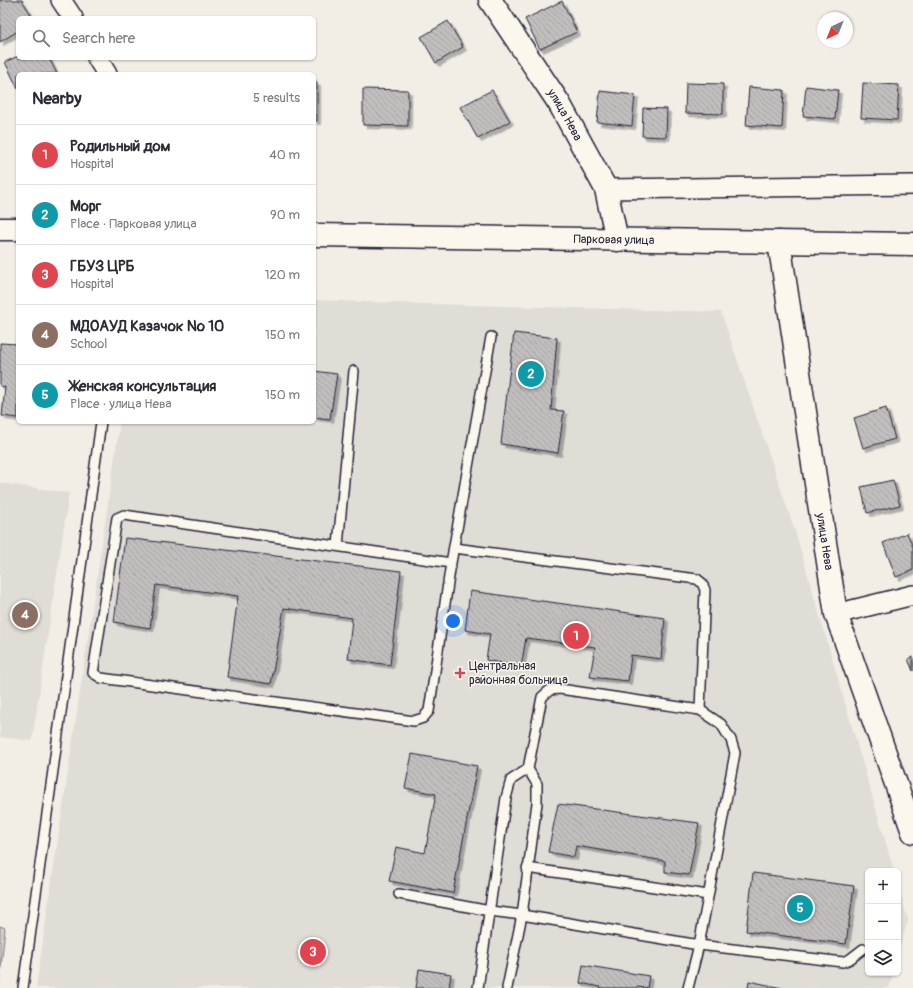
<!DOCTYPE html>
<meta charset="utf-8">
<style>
:root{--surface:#fff;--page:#f7f7f7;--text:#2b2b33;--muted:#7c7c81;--line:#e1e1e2;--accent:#db2777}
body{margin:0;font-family:Pangolin,sans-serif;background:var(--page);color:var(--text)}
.controls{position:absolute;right:12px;bottom:12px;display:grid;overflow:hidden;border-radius:6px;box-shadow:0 1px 3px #0004}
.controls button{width:36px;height:36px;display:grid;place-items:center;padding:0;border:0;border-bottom:1px solid var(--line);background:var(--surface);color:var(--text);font:20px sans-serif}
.compass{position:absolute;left:817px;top:12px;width:36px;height:36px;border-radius:50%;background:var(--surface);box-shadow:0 1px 3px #0004;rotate:223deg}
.you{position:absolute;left:453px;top:621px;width:14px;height:14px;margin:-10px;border:3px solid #fff;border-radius:50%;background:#1a73e8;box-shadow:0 0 0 6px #1a73e833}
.badge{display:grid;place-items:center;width:26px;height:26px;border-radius:50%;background:var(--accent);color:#fff;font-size:13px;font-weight:700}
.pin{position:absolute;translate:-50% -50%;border:2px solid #fff;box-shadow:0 1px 4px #0006}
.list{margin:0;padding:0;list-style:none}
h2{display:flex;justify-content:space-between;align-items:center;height:52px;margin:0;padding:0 16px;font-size:17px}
h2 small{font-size:13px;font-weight:400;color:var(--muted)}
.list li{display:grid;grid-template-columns:26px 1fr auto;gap:12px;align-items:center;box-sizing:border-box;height:60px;padding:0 16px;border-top:1px solid var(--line)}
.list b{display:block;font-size:15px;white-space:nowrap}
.list p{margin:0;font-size:13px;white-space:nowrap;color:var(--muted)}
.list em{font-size:13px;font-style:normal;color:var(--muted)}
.icon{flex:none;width:22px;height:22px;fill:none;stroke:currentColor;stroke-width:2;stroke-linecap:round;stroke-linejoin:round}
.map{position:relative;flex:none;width:913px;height:988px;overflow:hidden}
.search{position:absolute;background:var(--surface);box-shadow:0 1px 3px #0004;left:16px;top:16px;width:300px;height:44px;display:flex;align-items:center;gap:10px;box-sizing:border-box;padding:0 14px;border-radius:6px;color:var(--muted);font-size:15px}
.panel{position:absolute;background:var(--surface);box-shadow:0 1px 3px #0004;left:16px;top:72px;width:300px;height:352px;border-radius:6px}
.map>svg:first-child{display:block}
.built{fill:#e0dcd6}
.green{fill:#d4d1cc;stroke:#7b7a84}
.building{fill:url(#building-back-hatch);stroke:#22223b;filter:url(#shadow)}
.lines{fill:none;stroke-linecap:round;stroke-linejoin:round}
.lane-casing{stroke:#22223b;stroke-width:12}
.street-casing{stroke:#22223b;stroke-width:22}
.secondary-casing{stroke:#22223b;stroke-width:25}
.lane{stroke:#fbf7ec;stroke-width:9}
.street{stroke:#fbf7ec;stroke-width:19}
.secondary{stroke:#fbf7ec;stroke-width:22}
.poi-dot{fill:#d1495b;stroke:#fbf7ec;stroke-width:1.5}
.labels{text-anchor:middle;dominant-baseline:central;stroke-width:3;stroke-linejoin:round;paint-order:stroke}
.street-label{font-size:12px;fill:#22223b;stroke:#fbf7ec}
.poi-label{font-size:12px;fill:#22223b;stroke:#fbf7ec;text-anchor:start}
</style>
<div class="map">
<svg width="913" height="988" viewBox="0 0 913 988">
<defs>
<pattern id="building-back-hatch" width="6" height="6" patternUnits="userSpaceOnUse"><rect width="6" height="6" fill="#c2bebe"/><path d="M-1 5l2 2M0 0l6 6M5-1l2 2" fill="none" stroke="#a6a3a4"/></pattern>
<filter id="shadow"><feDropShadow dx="3.5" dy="3.5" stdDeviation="0" flood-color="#0004"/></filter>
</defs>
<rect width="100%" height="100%" fill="#f2eee5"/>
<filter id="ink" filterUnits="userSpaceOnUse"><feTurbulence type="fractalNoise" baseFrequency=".025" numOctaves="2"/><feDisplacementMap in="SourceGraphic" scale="8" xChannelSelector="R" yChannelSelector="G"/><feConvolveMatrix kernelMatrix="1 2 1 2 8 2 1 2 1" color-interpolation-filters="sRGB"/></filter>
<g filter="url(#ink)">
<!-- built -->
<g class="built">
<polygon points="314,300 393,303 721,312 795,531 894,871 868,871 868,973 893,973 889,988 36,988 120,422 314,422"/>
<polygon points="0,483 69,493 32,741 0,737"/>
<polygon points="898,885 908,920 898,955"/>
</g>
<!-- green -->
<polygon class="green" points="0,926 5,928 0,978"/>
<!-- building -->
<g class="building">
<polygon points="0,0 22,0 33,18 18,18 18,31 0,42"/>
<polygon points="562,1 577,32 540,49 525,19"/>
<polygon points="448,21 463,47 436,63 421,37"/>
<polygon points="18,56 18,58 49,58 57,74 18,74 18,89 5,62"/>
<rect x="314" y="82" width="3" height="39"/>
<polygon points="686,83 723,84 723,114 685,113"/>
<polygon points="863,83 899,85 897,120 861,118"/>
<polygon points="806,86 838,90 835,119 803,116"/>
<polygon points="749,87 784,90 782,128 746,125"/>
<polygon points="363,89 408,90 408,126 363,125"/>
<polygon points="492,90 510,121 478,139 460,107"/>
<polygon points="600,91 635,95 632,126 597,122"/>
<polygon points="643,108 667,109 666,137 642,136"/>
<polygon points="514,333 557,338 551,410 564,411 558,453 501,444"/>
<polygon points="0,343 18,344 18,418 2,416 5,387 0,386"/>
<polygon points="314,371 337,374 330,419 314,417"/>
<polygon points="886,408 895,439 863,448 854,418"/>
<polygon points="893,480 900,505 867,513 861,487"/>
<polygon points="907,533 913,547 913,570 896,577 883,543"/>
<polygon points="125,538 401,571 390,665 348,659 352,618 284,608 271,684 227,677 238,596 156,585 150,628 114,622"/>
<polygon points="470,591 665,618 661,659 631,655 628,681 590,677 595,647 526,638 521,667 486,660 490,634 465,630"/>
<polygon points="913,657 913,671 908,659"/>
<polygon points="412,754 477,766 453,893 389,881 396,847 425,853 436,794 405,788"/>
<polygon points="558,804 699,823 689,875 665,872 665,861 576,846 574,857 548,852"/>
<polygon points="753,873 854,886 846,944 746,931"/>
<polygon points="583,965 649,976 647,988 636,987 636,988 600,988 601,987 580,983"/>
<polygon points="419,969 451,974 449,988 416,988"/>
<polygon points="749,981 782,988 748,988"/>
</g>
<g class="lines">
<defs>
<g id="lane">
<polyline points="338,546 354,371"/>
<polyline points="454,548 697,579 702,583 705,590 700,710"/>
<polyline points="451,563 124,515 117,518 93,673 101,678 414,721 423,718 429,711 451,563 491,337"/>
<polyline points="527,868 708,895"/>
<polyline points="399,894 490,911 522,915 699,945 843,962 850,959 863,949"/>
<polyline points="23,988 101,422"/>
<polyline points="478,988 506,798 511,780 528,769"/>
<polyline points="507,988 522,915 537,803 537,784 528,769 542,697 550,690 560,689 700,710 721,724 731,740 735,753 699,945 688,988"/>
</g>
<g id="street">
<polyline points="61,0 73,18"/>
<polyline points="97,58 107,74"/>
<polyline points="606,189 913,185"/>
<polyline points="836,614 913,595"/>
</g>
<g id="secondary">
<path id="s1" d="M490,0L559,103L606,189L617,240"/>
<polyline points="0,229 18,229"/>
<path id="s2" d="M314,235L913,244"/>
<path id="s3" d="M779,242L836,614L913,832"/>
</g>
</defs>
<!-- lane casing -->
<use href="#lane" class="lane-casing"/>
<!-- street casing -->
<use href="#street" class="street-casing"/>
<!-- secondary casing -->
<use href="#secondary" class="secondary-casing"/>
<!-- lane -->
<use href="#lane" class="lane"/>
<!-- street -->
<use href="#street" class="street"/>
<!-- secondary -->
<use href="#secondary" class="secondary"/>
</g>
</g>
<!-- markers -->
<path class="poi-dot" d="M458 667h4v4h4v4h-4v4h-4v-4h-4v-4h4z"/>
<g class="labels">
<!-- street labels -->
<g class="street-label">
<text stroke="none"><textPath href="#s1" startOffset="137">улица Нева</textPath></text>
<text stroke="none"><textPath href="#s2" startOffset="300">Парковая улица</textPath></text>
<text stroke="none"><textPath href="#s3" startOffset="303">улица Нева</textPath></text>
</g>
<!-- poi labels -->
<g class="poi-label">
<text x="469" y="666">Центральная<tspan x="469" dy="14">районная больница</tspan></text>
</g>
</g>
</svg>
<div class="controls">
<button>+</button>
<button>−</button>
<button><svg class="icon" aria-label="layers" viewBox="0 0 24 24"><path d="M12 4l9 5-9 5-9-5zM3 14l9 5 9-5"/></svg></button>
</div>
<svg class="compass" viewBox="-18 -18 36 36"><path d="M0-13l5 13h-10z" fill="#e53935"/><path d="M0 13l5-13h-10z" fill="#7c7c81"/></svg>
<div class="you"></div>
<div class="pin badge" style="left:576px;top:636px;background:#e0444e">1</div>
<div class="pin badge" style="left:531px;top:374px;background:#0f9aa8">2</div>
<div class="pin badge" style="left:313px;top:952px;background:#e0444e">3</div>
<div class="pin badge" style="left:25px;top:615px;background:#8d6e63">4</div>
<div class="pin badge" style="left:800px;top:908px;background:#0f9aa8">5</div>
<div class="search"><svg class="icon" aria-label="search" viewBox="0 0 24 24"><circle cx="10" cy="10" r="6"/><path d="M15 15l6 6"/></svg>Search here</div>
<section class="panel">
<h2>Nearby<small>5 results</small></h2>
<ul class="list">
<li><span class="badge" style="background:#e0444e">1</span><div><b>Родильный дом</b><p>Hospital</p></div><em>40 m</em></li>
<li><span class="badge" style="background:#0f9aa8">2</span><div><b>Морг</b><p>Place · Парковая улица</p></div><em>90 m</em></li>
<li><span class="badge" style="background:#e0444e">3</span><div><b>ГБУЗ ЦРБ</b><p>Hospital</p></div><em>120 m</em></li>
<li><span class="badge" style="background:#8d6e63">4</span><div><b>МДОАУД Казачок № 10</b><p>School</p></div><em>150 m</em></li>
<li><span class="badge" style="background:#0f9aa8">5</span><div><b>Женская консультация</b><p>Place · улица Нева</p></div><em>150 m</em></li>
</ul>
</section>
</div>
